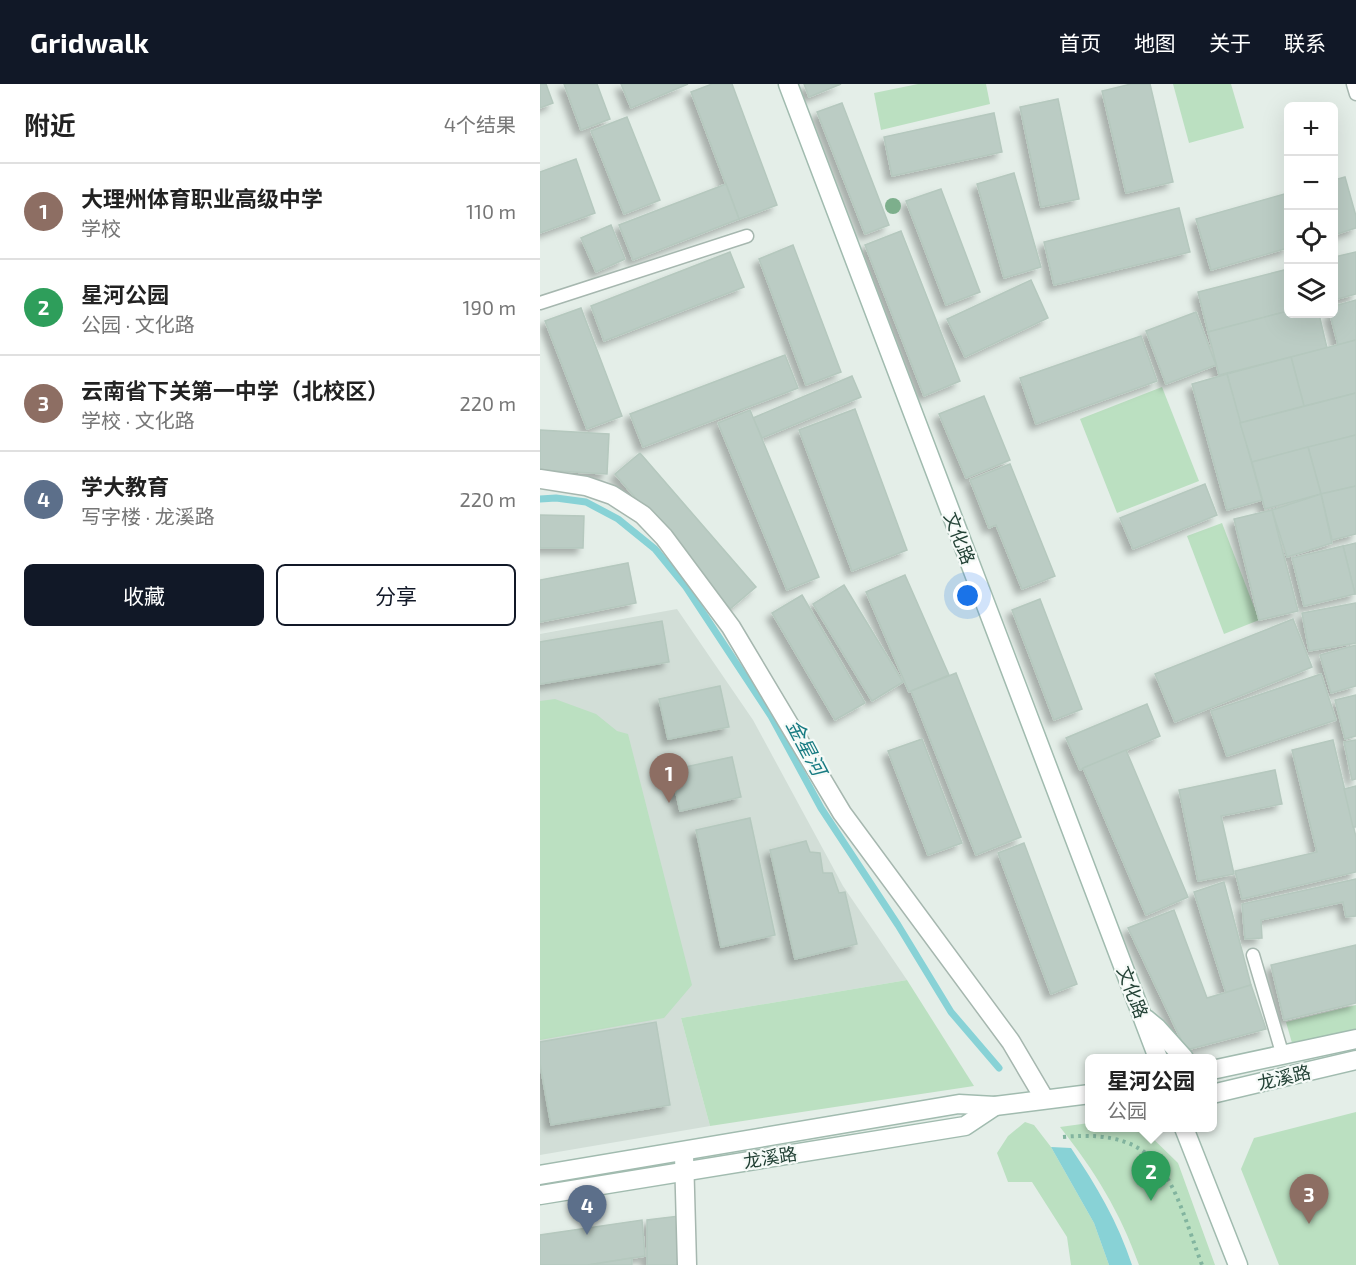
<!DOCTYPE html>
<html lang="zh">
<meta charset="utf-8">
<style>
:root{--surface:#fff;--page:#f6f6f6;--text:#222;--muted:#767676;--line:#e0e0e0;--accent:#111827}
body{margin:0;font-family:"Exo 2","Noto Sans SC",sans-serif;background:var(--page);color:var(--text)}
.controls{position:absolute;right:18px;top:18px;display:grid;overflow:hidden;border-radius:9px;box-shadow:0 6px 24px #0002}
.controls button{width:54px;height:54px;display:grid;place-items:center;padding:0;border:0;border-bottom:2px solid var(--line);background:var(--surface);color:var(--text);font:30px sans-serif}
.you{position:absolute;left:428px;top:512px;width:21px;height:21px;margin:-15px;border:4px solid #fff;border-radius:50%;background:#1a73e8;box-shadow:0 0 0 9px #1a73e833}
.badge{display:grid;place-items:center;width:39px;height:39px;border-radius:50%;background:var(--accent);color:#fff;font-size:20px;font-weight:700}
.pin{position:absolute;translate:-50% -50px;filter:drop-shadow(0 2px 3px #0008)}
.pin::after{content:'';position:absolute;top:32px;width:21px;height:18px;background:inherit;clip-path:polygon(0 0,100% 0,50% 100%)}
.popup{position:absolute;left:545px;top:970px;width:132px;height:78px;box-sizing:border-box;display:grid;place-content:center;border-radius:9px;background:var(--surface);filter:drop-shadow(0 2px 4px #0005);font-size:20px;white-space:nowrap;color:var(--muted)}
.popup b{font-size:22px;color:var(--text)}
.popup::after{content:'';position:absolute;left:50%;top:100%;margin-left:-12px;border:12px solid transparent;border-top-color:var(--surface)}
.list{margin:0;padding:0;list-style:none}
h2{display:flex;justify-content:space-between;align-items:center;height:78px;margin:0;padding:0 24px;font-size:26px}
h2 small{font-size:20px;font-weight:400;color:var(--muted)}
.list li{display:grid;grid-template-columns:39px 1fr auto;gap:18px;align-items:center;box-sizing:border-box;height:96px;padding:0 24px;border-top:2px solid var(--line)}
.list b{display:block;font-size:22px;white-space:nowrap}
.list p{margin:0;font-size:20px;white-space:nowrap;color:var(--muted)}
.list em{font-size:20px;font-style:normal;color:var(--muted)}
.actions{display:flex;gap:12px;padding:18px 24px}
.actions a{flex:1;padding:14px 0;border:2px solid var(--accent);border-radius:9px;text-align:center;font-size:21px;color:var(--accent)}
.actions .main{background:var(--accent);color:#fff}
.icon{flex:none;width:33px;height:33px;fill:none;stroke:currentColor;stroke-width:2;stroke-linecap:round;stroke-linejoin:round}
.map{position:relative;flex:none;width:816px;height:1181px;overflow:hidden}
header{display:flex;align-items:center;gap:36px;box-sizing:border-box;height:84px;padding:0 30px;background:var(--accent);color:#fff}
header strong{font-size:28px}
nav{display:flex;gap:33px;margin-inline-start:auto;font-size:21px}
main{display:flex}
aside{flex:1;background:var(--surface)}
.map>svg:first-child{display:block}
.built{fill:#d2ded7}
.green{fill:#bbe0c1}
.water{fill:#88d2d6}
.lines{fill:none;stroke-linecap:round;stroke-linejoin:round}
.stream{stroke:#88d2d6;stroke-width:7}
.building{fill:#bbccc4;stroke:#b5c8be;stroke-width:1.5;filter:url(#shadow)}
.lane-casing{stroke:#a6b7af;stroke-width:15}
.street-casing{stroke:#a6b7af;stroke-width:21}
.secondary-casing{stroke:#a1bbaf;stroke-width:21}
.path{stroke:#82b49f;stroke-width:4;stroke-dasharray:3 4.5;stroke-linecap:butt}
.lane{stroke:#fff;stroke-width:12}
.street{stroke:#fff;stroke-width:18}
.secondary{stroke:#fff;stroke-width:18}
.tree{fill:#7daf8c}
.labels{text-anchor:middle;dominant-baseline:central;stroke-width:4.5;stroke-linejoin:round;paint-order:stroke}
.street-label{font-size:18px;fill:#224135;stroke:#f5faf7}
.water-label{font-size:20px;font-style:italic;fill:#177b82;stroke:#f5faf7}
</style>
<header>
<strong>Gridwalk</strong>
<nav><a>首页</a><a>地图</a><a>关于</a><a>联系</a></nav>
</header>
<main>
<aside>
<h2>附近<small>4个结果</small></h2>
<ul class="list">
<li><span class="badge" style="background:#8d6e63">1</span><div><b>大理州体育职业高级中学</b><p>学校</p></div><em>110 m</em></li>
<li><span class="badge" style="background:#2e9e5b">2</span><div><b>星河公园</b><p>公园 · 文化路</p></div><em>190 m</em></li>
<li><span class="badge" style="background:#8d6e63">3</span><div><b>云南省下关第一中学（北校区）</b><p>学校 · 文化路</p></div><em>220 m</em></li>
<li><span class="badge" style="background:#5c6f8a">4</span><div><b>学大教育</b><p>写字楼 · 龙溪路</p></div><em>220 m</em></li>
</ul>
<div class="actions"><a class="main">收藏</a><a>分享</a></div>
</aside>
<div class="map">
<svg width="816" height="1181" viewBox="0 0 816 1181">
<defs>
<filter id="shadow"><feDropShadow dx="-5.5" dy="5.5" stdDeviation="3" flood-color="#0004"/></filter>
</defs>
<rect width="100%" height="100%" fill="#e4eee8"/>
<!-- built -->
<polygon class="built" points="137,525 213,636 303,802 367,896 141,934 170,1042 0,1071 0,550"/>
<!-- green -->
<g class="green">
<polygon points="378,0 446,0 450,20 341,46 334,9"/>
<polygon points="633,0 691,0 704,44 649,59"/>
<polygon points="622,303 659,397 577,429 540,335"/>
<polygon points="682,439 719,536 684,550 647,452"/>
<polygon points="15,615 56,630 77,647 88,650 152,901 124,934 0,956 0,617"/>
<polygon points="367,896 434,1002 170,1042 141,934"/>
<polygon points="816,921 816,950 754,966 746,938"/>
<polygon points="816,1028 816,1181 739,1181 701,1085 714,1054"/>
<polygon points="485,1038 494,1041 511,1063 554,1139 569,1181 531,1181 527,1153 492,1098 468,1098 457,1069 468,1052"/>
<path d="M549,1039L550,1044H602L638,1079L675,1181H599C580,1128 555,1087 520,1043Z"/>
</g>
<!-- water -->
<path class="water" d="M511,1063L531,1064C556,1101 578,1138 592,1181H569L554,1139Z"/>
<g class="lines">
<!-- stream -->
<polyline class="stream" points="0,415 16,414 46,418 78,435 115,465 146,503 231,632 281,724 358,841 411,928 459,984"/>
</g>
<!-- building -->
<g class="building">
<polygon points="0,0 6,0 13,19 0,24"/>
<polygon points="24,0 57,0 70,35 41,46"/>
<polygon points="81,0 148,0 91,24"/>
<polygon points="172,0 192,0 237,121 199,135 151,8"/>
<polygon points="264,0 301,0 269,13"/>
<polygon points="591,0 610,0 633,98 586,109 562,7"/>
<polygon points="518,15 539,115 501,123 480,23"/>
<polygon points="302,19 349,141 325,150 277,28"/>
<polygon points="454,29 462,68 352,92 344,53"/>
<polygon points="87,33 120,116 84,130 51,47"/>
<polygon points="36,75 55,129 0,149 0,88"/>
<polygon points="474,89 501,183 464,194 437,100"/>
<polygon points="805,93 816,132 816,144 794,151 794,96"/>
<polygon points="186,100 199,135 93,176 79,141"/>
<polygon points="401,105 440,208 406,221 366,117"/>
<polygon points="748,109 748,164 671,186 656,135"/>
<polygon points="639,124 650,168 514,201 504,158"/>
<polygon points="71,141 85,175 56,188 41,154"/>
<polygon points="361,147 420,297 384,312 325,161"/>
<polygon points="253,161 301,288 266,301 219,175"/>
<polygon points="190,168 204,203 64,257 51,222"/>
<polygon points="816,168 816,210 794,216 794,173"/>
<polygon points="748,185 748,227 668,248 658,208"/>
<polygon points="491,196 508,234 425,273 407,235"/>
<polygon points="816,216 816,256 798,261 790,230 794,230 794,222"/>
<polygon points="41,224 82,332 47,345 5,237"/>
<polygon points="748,227 748,230 779,230 787,264 679,291 668,248"/>
<polygon points="656,228 676,281 626,300 606,247"/>
<polygon points="601,252 617,297 496,340 480,294"/>
<polygon points="816,256 816,309 764,322 751,273"/>
<polygon points="245,271 258,304 103,363 90,330"/>
<polygon points="751,273 764,322 700,339 687,290"/>
<polygon points="687,290 722,416 687,426 652,300"/>
<polygon points="312,292 321,313 222,354 213,334"/>
<polygon points="816,309 816,351 712,378 700,339"/>
<polygon points="444,312 470,376 426,394 399,330"/>
<polygon points="315,325 367,466 312,487 259,346"/>
<polygon points="210,326 279,493 247,506 178,339"/>
<polygon points="0,346 69,350 67,390 0,386"/>
<polygon points="816,351 816,402 781,410 768,363"/>
<polygon points="768,363 781,410 725,425 712,378"/>
<polygon points="100,369 216,503 190,525 75,390"/>
<polygon points="470,380 515,492 482,505 456,441 449,444 430,396"/>
<polygon points="665,400 677,431 593,465 580,434"/>
<polygon points="816,402 816,450 792,456 781,410"/>
<polygon points="781,410 792,459 747,473 732,426"/>
<polygon points="732,426 758,527 719,536 694,435"/>
<polygon points="0,431 44,432 43,464 0,464"/>
<polygon points="816,459 816,510 815,510 803,462"/>
<polygon points="803,462 815,510 764,522 752,474"/>
<polygon points="88,479 96,519 0,538 0,496"/>
<polygon points="365,491 409,591 369,608 326,508"/>
<polygon points="304,501 363,598 332,617 273,520"/>
<polygon points="262,511 325,619 295,636 232,529"/>
<polygon points="500,515 542,625 514,636 472,526"/>
<polygon points="816,519 816,559 769,567 762,529"/>
<polygon points="753,535 772,583 635,638 615,590"/>
<polygon points="122,537 129,578 0,600 0,558"/>
<polygon points="816,561 816,602 791,609 780,571"/>
<polygon points="416,589 481,753 436,771 371,607"/>
<polygon points="781,590 796,636 687,672 671,627"/>
<polygon points="180,602 189,643 128,655 119,615"/>
<polygon points="816,611 816,652 805,655 795,616"/>
<polygon points="607,620 620,652 540,686 526,654"/>
<polygon points="382,655 422,759 388,771 348,667"/>
<polygon points="793,656 816,753 816,788 702,815 695,787 777,768 752,666"/>
<polygon points="816,656 816,695 812,696 804,658"/>
<polygon points="586,666 648,813 606,831 543,684"/>
<polygon points="192,673 201,713 140,727 131,686"/>
<polygon points="735,686 742,720 681,732 694,790 658,797 639,706"/>
<polygon points="816,702 816,743 813,743 804,705"/>
<polygon points="210,734 235,851 181,863 156,746"/>
<polygon points="266,757 270,768 280,769 283,789 292,789 299,809 305,808 317,860 255,875 230,766"/>
<polygon points="484,759 537,900 511,910 458,769"/>
<polygon points="816,795 816,832 806,833 803,818 721,836 722,854 705,855 702,820"/>
<polygon points="684,798 711,901 686,909 654,808"/>
<polygon points="634,826 667,914 711,901 726,945 646,966 588,844"/>
<polygon points="816,861 816,919 744,936 731,881"/>
<polygon points="116,938 130,1021 11,1041 0,980 0,958"/>
<polygon points="139,1132 139,1181 107,1181 107,1136"/>
<polygon points="102,1136 105,1172 48,1181 0,1181 0,1151"/>
<polygon points="92,1174 92,1181 48,1181"/>
</g>
<g class="lines">
<defs>
<g id="lane">
<polyline points="813,0 816,10"/>
<polyline points="0,219 207,152"/>
<polyline points="713,871 743,972"/>
</g>
<g id="street">
<polyline points="0,395 46,402 72,411 103,431 124,453 191,543 302,729 471,958 504,1014"/>
<polyline points="144,1071 147,1181"/>
</g>
<g id="secondary">
<polyline points="248,0 618,974"/>
<polyline points="606,935 617,944 644,974"/>
<polyline points="672,986 816,955"/>
<polyline points="672,1010 816,976"/>
<polyline points="644,1044 698,1181"/>
<polyline points="0,1091 419,1020 455,1022 550,1010"/>
<polyline points="0,1111 425,1042 455,1022"/>
</g>
</defs>
<!-- lane casing -->
<use href="#lane" class="lane-casing"/>
<!-- street casing -->
<use href="#street" class="street-casing"/>
<!-- secondary casing -->
<use href="#secondary" class="secondary-casing"/>
<!-- path -->
<path class="path" d="M523,1053C626,1043 632,1101 662,1181"/>
<!-- lane -->
<use href="#lane" class="lane"/>
<!-- street -->
<use href="#street" class="street"/>
<!-- secondary -->
<use href="#secondary" class="secondary"/>
</g>
<!-- trees -->
<circle class="tree" cx="353" cy="122" r="8"/>
<g class="labels">
<!-- street labels -->
<g class="street-label">
<text transform="translate(420 454) rotate(69)">文化路</text>
<text transform="translate(593 908) rotate(69)">文化路</text>
<text transform="translate(744 993) rotate(-13)">龙溪路</text>
<text transform="translate(230 1073) rotate(-9)">龙溪路</text>
</g>
<!-- water labels -->
<g class="water-label">
<text transform="translate(267 663) rotate(62)">金星河</text>
</g>
</g>
</svg>
<div class="controls">
<button>+</button>
<button>−</button>
<button><svg class="icon" aria-label="locate" viewBox="0 0 24 24"><circle cx="12" cy="12" r="6"/><path d="M12 2v4M12 18v4M2 12h4M18 12h4"/></svg></button>
<button><svg class="icon" aria-label="layers" viewBox="0 0 24 24"><path d="M12 4l9 5-9 5-9-5zM3 14l9 5 9-5"/></svg></button>
</div>
<div class="you"></div>
<div class="pin badge" style="left:129px;top:719px;background:#8d6e63">1</div>
<div class="pin badge" style="left:611px;top:1117px;background:#2e9e5b">2</div>
<div class="popup"><b>星河公园</b>公园</div>
<div class="pin badge" style="left:769px;top:1140px;background:#8d6e63">3</div>
<div class="pin badge" style="left:47px;top:1151px;background:#5c6f8a">4</div>
</div>
</main>
